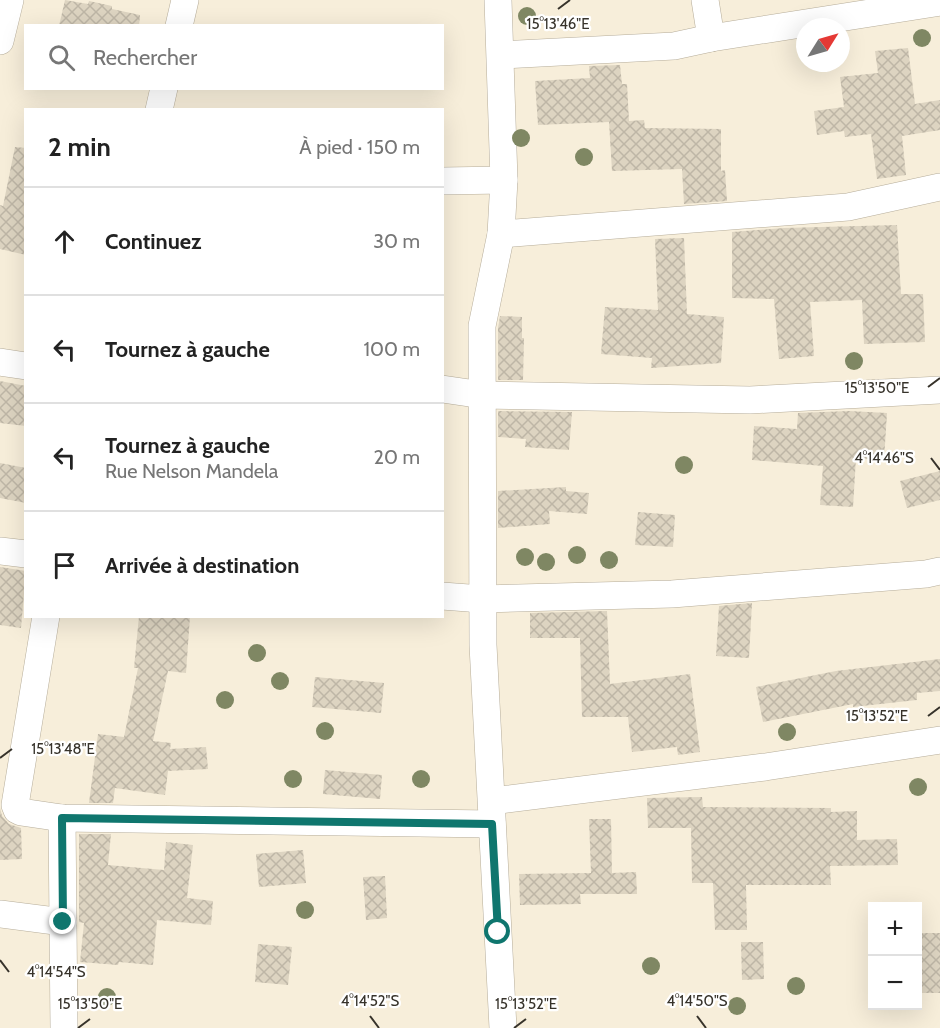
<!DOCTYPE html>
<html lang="fr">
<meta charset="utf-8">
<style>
:root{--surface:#fff;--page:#f2f2f2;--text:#222;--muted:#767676;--line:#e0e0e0}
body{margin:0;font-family:Cabin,sans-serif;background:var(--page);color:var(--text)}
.controls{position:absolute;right:18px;bottom:18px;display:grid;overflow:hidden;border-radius:0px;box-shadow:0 6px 24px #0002}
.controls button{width:54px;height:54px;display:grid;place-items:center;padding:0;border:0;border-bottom:2px solid var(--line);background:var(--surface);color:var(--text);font:30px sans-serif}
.compass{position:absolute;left:796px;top:18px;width:54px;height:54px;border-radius:50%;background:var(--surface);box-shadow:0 6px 24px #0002;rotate:53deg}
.stop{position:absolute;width:18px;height:18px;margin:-14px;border:4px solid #0f766e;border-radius:50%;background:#fff}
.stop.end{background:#0f766e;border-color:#fff;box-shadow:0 2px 6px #0008}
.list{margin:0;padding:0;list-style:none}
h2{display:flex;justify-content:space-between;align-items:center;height:78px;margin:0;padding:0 24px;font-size:26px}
h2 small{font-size:20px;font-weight:400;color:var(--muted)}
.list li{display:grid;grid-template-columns:39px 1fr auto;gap:18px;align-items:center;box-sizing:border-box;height:108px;padding:0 24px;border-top:2px solid var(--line)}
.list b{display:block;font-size:22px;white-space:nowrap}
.list p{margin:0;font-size:20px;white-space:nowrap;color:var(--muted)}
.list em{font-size:20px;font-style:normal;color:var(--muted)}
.icon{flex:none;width:33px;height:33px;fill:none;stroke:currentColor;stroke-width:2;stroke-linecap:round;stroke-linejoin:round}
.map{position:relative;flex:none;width:940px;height:1028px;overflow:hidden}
.search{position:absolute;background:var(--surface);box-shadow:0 6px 24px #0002;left:24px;top:24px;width:420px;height:66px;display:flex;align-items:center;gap:15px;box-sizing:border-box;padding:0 21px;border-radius:0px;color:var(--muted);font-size:22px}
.panel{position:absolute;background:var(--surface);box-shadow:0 6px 24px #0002;left:24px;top:108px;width:420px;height:510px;border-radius:0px}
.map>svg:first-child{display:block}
.building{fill:url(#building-cross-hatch)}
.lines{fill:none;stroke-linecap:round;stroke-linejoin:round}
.minor-casing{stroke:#b6ad9a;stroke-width:28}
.minor{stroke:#fff;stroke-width:27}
.tree{fill:#7f8763}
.route{stroke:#0f766e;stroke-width:8}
.ticks{fill:none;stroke:#37332b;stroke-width:2}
.ticks-label{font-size:15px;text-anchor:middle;fill:#37332b;stroke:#fff;stroke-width:4.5;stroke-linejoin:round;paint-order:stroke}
</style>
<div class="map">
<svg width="940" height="1028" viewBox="0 0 940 1028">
<defs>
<pattern id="building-cross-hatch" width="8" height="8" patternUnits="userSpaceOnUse" patternTransform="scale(1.5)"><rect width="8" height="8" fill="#ddd4c1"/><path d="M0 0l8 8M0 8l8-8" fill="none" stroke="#beb6a6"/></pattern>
</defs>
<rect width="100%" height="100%" fill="#f7eeda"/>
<!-- building -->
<g class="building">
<polygon points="65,0 88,4 89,1 112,6 112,9 140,15 139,26 59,26"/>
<polygon points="908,48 915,104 940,100 940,130 902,136 906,175 877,179 871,134 845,137 844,131 817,135 814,111 844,107 840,77 878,73 875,51"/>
<polygon points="620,65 622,84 627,84 629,121 644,120 645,128 721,129 721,171 725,170 727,201 684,204 682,169 612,171 609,122 538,125 535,81 590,78 589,66"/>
<polygon points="15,147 26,148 26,255 0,249 0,205 3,206"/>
<polygon points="897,225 901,294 923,294 925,342 864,344 862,300 810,302 814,356 779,359 774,299 732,298 732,232 784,228"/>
<polygon points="684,238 687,314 724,317 721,363 651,368 652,358 601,354 605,307 658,310 655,239"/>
<polygon points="500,316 522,317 522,338 524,338 523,380 498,380 498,328"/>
<polygon points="0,381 26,386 26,426 0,423"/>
<polygon points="498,411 572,412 569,450 525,447 526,439 498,437"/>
<polygon points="849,411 887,413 884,460 856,458 853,507 820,505 823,466 752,460 754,426 797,429 798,413"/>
<polygon points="0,463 26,468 26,503 0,498"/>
<polygon points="940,471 940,500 907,508 900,481"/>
<polygon points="566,487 566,491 589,493 587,514 549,511 550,524 498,528 498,491"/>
<polygon points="638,512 675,515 673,547 635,545"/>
<polygon points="0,567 26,571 21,628 0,625"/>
<polygon points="752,603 749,658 716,656 719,606"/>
<polygon points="607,611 610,684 690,674 700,752 678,755 677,747 632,752 628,717 582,717 580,638 530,638 530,613"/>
<polygon points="139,616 190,616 186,673 168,671 153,741 171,743 170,749 206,747 208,769 168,771 165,795 115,788 113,803 89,803 98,734 124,737 138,668 134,668"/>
<polygon points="940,659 940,691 917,693 917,700 853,707 853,704 763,722 756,687 836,671"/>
<polygon points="315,677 384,683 381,713 312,707"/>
<polygon points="325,770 382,775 380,799 323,794"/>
<polygon points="702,797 703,807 831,808 831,812 857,811 857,840 897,839 898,865 830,866 831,885 746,885 747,930 715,930 713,883 692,883 691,828 648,828 647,798"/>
<polygon points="0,808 2,816 9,824 21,828 22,859 0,860"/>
<polygon points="589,819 611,819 612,873 636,872 637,894 580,894 581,904 520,905 519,874 591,873"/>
<polygon points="79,834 111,834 108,865 164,870 166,842 193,845 187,898 213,901 211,925 157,920 153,965 119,962 118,965 80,962 84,923 79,922"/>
<polygon points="303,850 306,883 259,887 256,854"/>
<polygon points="385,876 387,918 366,920 363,877"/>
<rect x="918" y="933" width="22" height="60"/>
<polygon points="741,942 763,942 764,979 742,980"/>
<polygon points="258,944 292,947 288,985 255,982"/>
</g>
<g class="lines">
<defs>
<g id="minor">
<polyline points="498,0 504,180 501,234 482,326 483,645 503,1028"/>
<polyline points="705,0 711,38"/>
<polyline points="179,26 185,0"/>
<polyline points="0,41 10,0"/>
<polyline points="501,55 674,46 711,38 940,2"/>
<polyline points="159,110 164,88"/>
<polyline points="442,181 504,180"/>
<polyline points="501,234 848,207 940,187"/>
<polyline points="0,362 26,366"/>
<polyline points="442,389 483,395 750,400 940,390"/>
<polyline points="0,551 26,554"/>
<polyline points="442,596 482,599 672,594 926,574 940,571"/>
<polyline points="46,616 15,805 17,810 21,812 62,818 492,824"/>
<polyline points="492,801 765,767 940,740"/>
<polyline points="62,818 64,1028"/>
<polyline points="0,914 63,922"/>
</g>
</defs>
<!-- minor casing -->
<use href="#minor" class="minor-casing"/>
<!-- minor -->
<use href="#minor" class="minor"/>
</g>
<!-- trees -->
<g class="tree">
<circle cx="527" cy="16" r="9"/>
<circle cx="922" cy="38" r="9"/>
<circle cx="521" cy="138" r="9"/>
<circle cx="584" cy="157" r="9"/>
<circle cx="854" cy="361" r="9"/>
<circle cx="684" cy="465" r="9"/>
<circle cx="577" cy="555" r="9"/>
<circle cx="525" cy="557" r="9"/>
<circle cx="609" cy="560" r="9"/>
<circle cx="546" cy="562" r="9"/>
<circle cx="257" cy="653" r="9"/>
<circle cx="280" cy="681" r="9"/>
<circle cx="225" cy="700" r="9"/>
<circle cx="325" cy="731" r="9"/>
<circle cx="787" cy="732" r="9"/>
<circle cx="293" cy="779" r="9"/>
<circle cx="421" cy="779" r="9"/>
<circle cx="918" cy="787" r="9"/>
<circle cx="305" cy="910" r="9"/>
<circle cx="651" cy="966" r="9"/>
<circle cx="796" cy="986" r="9"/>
<circle cx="107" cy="997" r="9"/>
<circle cx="737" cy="1006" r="9"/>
</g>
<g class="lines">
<!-- route -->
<polyline class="route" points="63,922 62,818 492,824 498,932"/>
</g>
<!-- ticks -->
<path class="ticks" d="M558,9L570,0M928,387L940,378M931,458L940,470M928,716L940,707M0,758L12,749M0,960L9,972M370,1016L379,1028M697,1016L706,1028M78,1028L90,1019M514,1028L526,1019"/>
<g class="ticks-label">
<text x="558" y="29">15°13'46"E</text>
<text x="877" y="393">15°13'50"E</text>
<text x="884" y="463">4°14'46"S</text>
<text x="877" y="721">15°13'52"E</text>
<text x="63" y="754">15°13'48"E</text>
<text x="56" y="977">4°14'54"S</text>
<text x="370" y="1006">4°14'52"S</text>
<text x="697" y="1006">4°14'50"S</text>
<text x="90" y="1009">15°13'50"E</text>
<text x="526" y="1009">15°13'52"E</text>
</g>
</svg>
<div class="controls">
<button>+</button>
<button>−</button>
</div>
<svg class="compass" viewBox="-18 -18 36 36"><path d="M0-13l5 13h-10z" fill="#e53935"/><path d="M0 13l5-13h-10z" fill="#767676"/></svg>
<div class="stop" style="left:498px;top:932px"></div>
<div class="stop end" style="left:63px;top:922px"></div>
<div class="search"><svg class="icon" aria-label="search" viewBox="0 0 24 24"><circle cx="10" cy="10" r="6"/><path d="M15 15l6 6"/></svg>Rechercher</div>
<section class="panel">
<h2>2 min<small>À pied · 150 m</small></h2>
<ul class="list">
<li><svg class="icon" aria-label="ahead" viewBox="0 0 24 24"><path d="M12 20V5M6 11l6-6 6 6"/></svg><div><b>Continuez</b></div><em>30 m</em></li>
<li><svg class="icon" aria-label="left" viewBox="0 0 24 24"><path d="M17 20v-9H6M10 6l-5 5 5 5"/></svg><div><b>Tournez à gauche</b></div><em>100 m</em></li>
<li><svg class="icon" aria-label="left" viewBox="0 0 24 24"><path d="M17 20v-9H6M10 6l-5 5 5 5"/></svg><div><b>Tournez à gauche</b><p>Rue Nelson Mandela</p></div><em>20 m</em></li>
<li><svg class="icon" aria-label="arrive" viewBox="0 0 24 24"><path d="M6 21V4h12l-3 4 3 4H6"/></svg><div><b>Arrivée à destination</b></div></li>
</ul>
</section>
</div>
